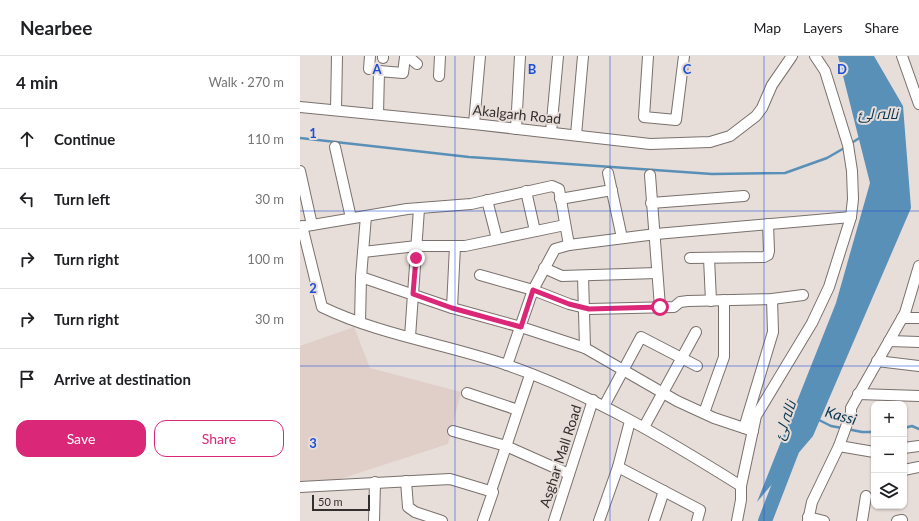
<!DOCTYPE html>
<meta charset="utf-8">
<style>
:root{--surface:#fff;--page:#f6f6f6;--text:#202124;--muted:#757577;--line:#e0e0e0;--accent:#db2777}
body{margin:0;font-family:Lato,Cairo,sans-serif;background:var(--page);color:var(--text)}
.controls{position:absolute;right:12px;bottom:12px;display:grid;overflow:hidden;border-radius:8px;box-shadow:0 1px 3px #0004}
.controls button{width:36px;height:36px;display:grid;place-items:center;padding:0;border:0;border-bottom:1px solid var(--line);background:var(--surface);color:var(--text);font:20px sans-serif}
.scale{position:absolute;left:12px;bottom:10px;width:58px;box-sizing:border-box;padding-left:4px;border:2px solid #332f2e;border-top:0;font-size:11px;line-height:14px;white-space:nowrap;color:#332f2e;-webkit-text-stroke:3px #e7ddd9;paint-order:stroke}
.stop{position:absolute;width:12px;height:12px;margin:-9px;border:3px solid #db2777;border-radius:50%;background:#fff}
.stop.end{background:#db2777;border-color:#fff;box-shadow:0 1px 4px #0008}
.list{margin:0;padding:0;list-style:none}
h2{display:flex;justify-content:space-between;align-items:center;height:52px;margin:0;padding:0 16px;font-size:17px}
h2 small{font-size:13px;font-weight:400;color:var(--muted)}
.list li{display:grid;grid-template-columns:26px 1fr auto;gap:12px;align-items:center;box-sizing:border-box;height:60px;padding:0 16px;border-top:1px solid var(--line)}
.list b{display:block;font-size:15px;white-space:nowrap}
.list em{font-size:13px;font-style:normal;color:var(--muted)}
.actions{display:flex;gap:8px;padding:12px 16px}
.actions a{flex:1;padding:9px 0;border:1px solid var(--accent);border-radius:12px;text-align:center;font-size:14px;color:var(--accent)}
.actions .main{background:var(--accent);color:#fff}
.icon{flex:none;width:22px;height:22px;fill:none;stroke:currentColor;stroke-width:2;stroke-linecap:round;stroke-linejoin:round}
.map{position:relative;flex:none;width:619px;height:465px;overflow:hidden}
header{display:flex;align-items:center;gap:24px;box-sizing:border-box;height:56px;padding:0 20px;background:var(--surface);border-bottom:1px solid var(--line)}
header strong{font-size:19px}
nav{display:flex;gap:22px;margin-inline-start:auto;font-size:14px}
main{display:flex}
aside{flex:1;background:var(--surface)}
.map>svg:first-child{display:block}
.built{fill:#e0cfc8}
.water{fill:#5890b7}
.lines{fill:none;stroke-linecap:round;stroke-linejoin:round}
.stream{stroke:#5890b7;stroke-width:2.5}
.river{stroke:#5890b7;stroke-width:14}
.minor-casing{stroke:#79716d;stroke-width:12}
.minor{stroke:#fff;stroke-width:10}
.route{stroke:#db2777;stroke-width:5}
.grid{fill:none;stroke:#1d4ed8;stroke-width:1;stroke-opacity:0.55}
.labels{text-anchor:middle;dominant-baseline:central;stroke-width:4;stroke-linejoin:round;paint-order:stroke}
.street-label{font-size:14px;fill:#332f2e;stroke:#e7ddd9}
.water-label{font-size:15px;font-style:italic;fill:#053550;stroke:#e7ddd9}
.grid-label{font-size:13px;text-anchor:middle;font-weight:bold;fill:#1d4ed8;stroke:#e7ddd9;stroke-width:4;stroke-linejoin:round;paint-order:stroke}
</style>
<header>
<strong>Nearbee</strong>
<nav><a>Map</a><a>Layers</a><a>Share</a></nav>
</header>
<main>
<aside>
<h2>4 min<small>Walk · 270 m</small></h2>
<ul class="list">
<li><svg class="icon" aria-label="ahead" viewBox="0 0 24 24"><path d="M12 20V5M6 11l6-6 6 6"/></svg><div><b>Continue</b></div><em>110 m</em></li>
<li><svg class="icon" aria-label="left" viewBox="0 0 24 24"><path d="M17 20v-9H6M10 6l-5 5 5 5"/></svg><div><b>Turn left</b></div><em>30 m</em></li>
<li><svg class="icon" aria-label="right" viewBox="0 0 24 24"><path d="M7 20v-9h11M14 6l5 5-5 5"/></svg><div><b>Turn right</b></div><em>100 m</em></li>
<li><svg class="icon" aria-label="right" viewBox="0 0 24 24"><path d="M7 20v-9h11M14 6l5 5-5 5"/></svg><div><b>Turn right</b></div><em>30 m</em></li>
<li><svg class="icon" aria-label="arrive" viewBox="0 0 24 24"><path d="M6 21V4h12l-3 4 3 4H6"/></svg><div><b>Arrive at destination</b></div></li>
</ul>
<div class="actions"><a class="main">Save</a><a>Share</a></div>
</aside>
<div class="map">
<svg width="619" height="465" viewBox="0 0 619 465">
<rect width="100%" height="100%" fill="#e7ddd9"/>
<!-- built -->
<polygon class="built" points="54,271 70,312 161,336 148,388 40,423 0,430 0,290"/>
<!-- water -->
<polygon class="water" points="538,0 574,0 603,50 611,152 513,380 457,446 536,247 570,127"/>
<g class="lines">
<!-- stream -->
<g class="stream">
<polyline points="0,82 169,101 412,118 485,117 527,102 546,91"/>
<polyline points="550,88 561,81"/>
<polyline points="517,363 531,370 542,372"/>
<polyline points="604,372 612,370 619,373"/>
<polyline points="547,373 562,376 574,376"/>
</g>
<!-- river -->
<polyline class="river" points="465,465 492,395"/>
<defs>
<g id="minor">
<polyline points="348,0 344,61 376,64 384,0"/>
<polyline points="602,0 619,48"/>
<polyline points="83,2 83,0"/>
<polyline points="69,13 70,0"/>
<polyline points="139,20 140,0"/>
<polyline points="0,51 174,68 350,88 410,86 430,80 456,60 462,52 472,29 492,0"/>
<polyline points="36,54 37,0"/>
<polyline points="78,58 79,15 103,17 105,1 110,2 117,8"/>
<polyline points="174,68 180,0"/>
<polyline points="216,73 220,0"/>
<polyline points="251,76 258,0"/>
<polyline points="276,79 283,0"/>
<polyline points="35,91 51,162"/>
<polyline points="0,115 12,169"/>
<polyline points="308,117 322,182"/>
<polyline points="350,119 360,251"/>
<polyline points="226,135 235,175"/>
<polyline points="260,143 312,134"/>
<polyline points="187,144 197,183"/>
<polyline points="351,147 444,140"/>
<path d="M2,170L22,251C80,279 146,288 207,309C291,338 366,383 441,430"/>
<polyline points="0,171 107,153 171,148 252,130 259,133 269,189"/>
<polyline points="63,196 117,190 165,190 265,169"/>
<polyline points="390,202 464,201 468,199 469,195 468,168"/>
<polyline points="409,202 411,245"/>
<polyline points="244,212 262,220 357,217"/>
<polyline points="180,219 233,234 269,248 289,253 374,251 380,246 388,245 472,243 503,239"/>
<polyline points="283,220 285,292"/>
<polyline points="61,221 152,252 221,271 285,292 377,345 414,362 453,375"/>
<polyline points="152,252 155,190"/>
<polyline points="602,262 619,262"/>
<polyline points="60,266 61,221 66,160"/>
<polyline points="110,281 119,153"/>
<polyline points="589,285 619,286"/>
<polyline points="577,305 619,310"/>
<polyline points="207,309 233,234 255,193 269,189 356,178 551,161"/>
<polyline points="167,337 218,354"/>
<polyline points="558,338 619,340"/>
<polyline points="304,350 341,281 397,310"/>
<polyline points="404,357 424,301 424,244"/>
<polyline points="344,371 396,276"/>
<polyline points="444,372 473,276 472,243"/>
<polyline points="153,375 206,390 269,418"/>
<polyline points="539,390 574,396"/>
<polyline points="604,392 619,390"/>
<polyline points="318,411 400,454 397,465"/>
<polyline points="604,414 619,411"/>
<polyline points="106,425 108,451 115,456 142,465"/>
<polyline points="0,431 150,423 193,436 183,465"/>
<polyline points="191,435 230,319"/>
<polyline points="508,461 524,465"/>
<polyline points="74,465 75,426"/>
<polyline points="254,465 293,344"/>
<polyline points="299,465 318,411 330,365"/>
<polyline points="354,465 364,435"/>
<polyline points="437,465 441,444 441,430 456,360 512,267 529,231 551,161 553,143 552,115 548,89 525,15 515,0"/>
<polyline points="508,465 512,446 539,390 551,357 551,352 605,257 619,210"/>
<polyline points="562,465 566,440"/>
<polyline points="597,465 602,464"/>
</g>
</defs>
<!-- minor casing -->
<use href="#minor" class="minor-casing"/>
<!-- minor -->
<use href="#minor" class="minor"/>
</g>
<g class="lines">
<!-- route -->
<polyline class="route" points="116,202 113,238 152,252 221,271 233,234 269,248 289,253 360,251"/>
</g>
<!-- grid -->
<path class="grid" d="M155,0V465M310,0V465M464,0V465M0,155H619M0,310H619"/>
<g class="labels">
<!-- street labels -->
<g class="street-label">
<text transform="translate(217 58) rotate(6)">Akalgarh Road</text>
<text transform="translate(260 400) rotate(-72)">Asghar Mall Road</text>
</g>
<!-- water labels -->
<g class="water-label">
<text x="578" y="57">نالہ لئ</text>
<text transform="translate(541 359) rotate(16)">Kassi</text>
<text transform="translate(484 364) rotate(-71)">نالہ لئ</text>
</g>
</g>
<g class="grid-label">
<text x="77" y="18">A</text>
<text x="232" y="18">B</text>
<text x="387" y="18">C</text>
<text x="542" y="18">D</text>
<text x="13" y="82">1</text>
<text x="13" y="237">2</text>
<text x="13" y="392">3</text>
</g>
</svg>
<div class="controls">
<button>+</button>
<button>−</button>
<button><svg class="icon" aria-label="layers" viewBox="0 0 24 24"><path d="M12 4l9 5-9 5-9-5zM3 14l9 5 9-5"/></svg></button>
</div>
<div class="scale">50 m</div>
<div class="stop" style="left:360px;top:251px"></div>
<div class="stop end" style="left:116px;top:202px"></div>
</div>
</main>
